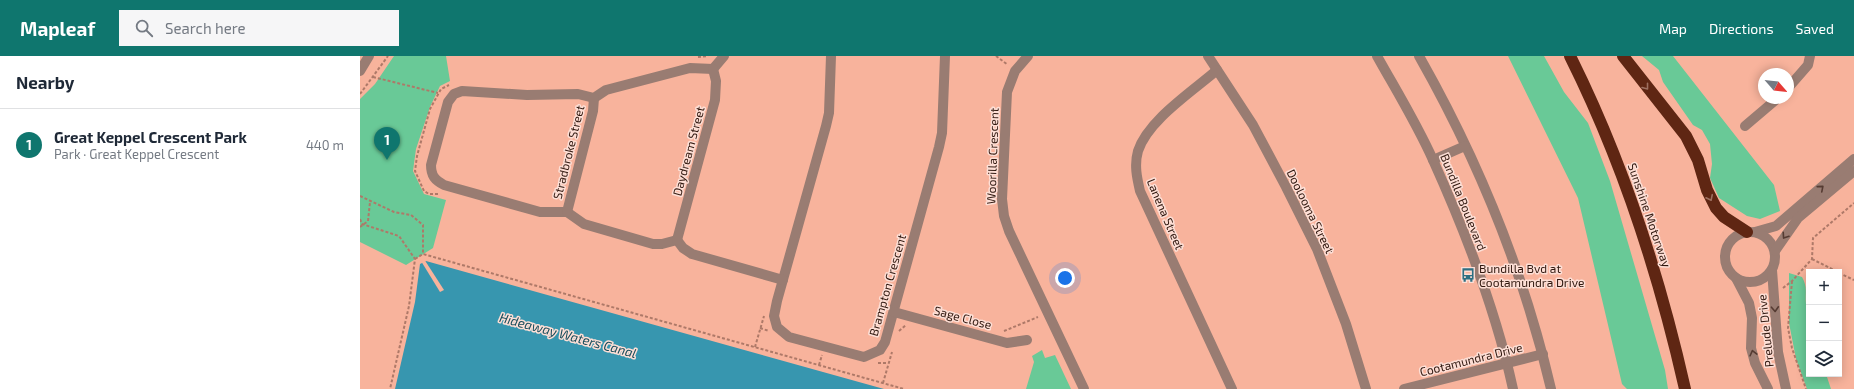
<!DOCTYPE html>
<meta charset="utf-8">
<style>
:root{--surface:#fff;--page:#f6f6f7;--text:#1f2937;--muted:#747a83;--line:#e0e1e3;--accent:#0f766e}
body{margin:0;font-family:"Exo 2",sans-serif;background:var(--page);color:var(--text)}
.controls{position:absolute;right:12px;bottom:12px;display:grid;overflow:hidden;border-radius:0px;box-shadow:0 2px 10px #0003}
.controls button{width:36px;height:36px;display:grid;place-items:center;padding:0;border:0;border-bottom:1px solid var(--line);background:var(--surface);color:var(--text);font:20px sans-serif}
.compass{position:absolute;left:1398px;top:12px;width:36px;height:36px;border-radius:50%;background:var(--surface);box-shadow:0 2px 10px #0003;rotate:118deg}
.you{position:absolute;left:705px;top:222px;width:14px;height:14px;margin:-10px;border:3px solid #fff;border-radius:50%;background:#1a73e8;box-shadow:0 0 0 6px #1a73e833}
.badge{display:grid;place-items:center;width:26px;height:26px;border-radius:50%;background:var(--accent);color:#fff;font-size:13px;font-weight:700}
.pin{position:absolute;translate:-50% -33px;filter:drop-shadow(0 1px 2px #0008)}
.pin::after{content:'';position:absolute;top:21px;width:14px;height:12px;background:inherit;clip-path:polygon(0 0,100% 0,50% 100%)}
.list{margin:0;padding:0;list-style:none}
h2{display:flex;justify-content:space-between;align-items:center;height:52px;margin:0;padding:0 16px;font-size:17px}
h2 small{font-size:13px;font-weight:400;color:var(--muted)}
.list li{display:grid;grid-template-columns:26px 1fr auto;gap:12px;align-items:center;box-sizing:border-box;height:72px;padding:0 16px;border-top:1px solid var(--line)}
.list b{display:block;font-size:15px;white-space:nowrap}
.list p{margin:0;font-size:13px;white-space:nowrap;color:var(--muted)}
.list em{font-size:13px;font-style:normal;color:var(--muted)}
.icon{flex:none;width:22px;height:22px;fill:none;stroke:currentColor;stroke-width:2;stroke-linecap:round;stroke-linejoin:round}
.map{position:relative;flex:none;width:1494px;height:333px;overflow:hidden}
header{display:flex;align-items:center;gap:24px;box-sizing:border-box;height:56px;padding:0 20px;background:var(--accent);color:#fff}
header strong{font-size:19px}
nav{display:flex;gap:22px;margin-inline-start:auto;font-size:14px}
.search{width:280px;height:36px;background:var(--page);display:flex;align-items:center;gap:10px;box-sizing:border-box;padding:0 14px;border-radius:0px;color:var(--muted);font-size:15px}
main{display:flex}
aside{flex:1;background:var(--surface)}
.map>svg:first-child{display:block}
.green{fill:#69c997}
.water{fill:#3796af}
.pier{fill:#f8b39c}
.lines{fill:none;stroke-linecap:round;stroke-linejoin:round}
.path{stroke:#ae7968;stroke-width:2;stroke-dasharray:3 2;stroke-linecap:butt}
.minor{stroke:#997c72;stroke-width:10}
.tertiary{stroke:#997c72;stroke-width:10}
.motorway{stroke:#5f2613;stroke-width:12}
.oneway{stroke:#9e7061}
.oneway2{stroke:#553b32}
.labels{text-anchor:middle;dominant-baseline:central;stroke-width:3;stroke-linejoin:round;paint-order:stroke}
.street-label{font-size:12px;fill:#31180f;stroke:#fddfd6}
.poi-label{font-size:12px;fill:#31180f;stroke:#fddfd6;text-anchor:start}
.water-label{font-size:13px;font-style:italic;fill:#174c5b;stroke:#fddfd6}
</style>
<header>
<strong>Mapleaf</strong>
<div class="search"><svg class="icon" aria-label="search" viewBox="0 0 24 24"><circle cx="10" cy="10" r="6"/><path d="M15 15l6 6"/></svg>Search here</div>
<nav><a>Map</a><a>Directions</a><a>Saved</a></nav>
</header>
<main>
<aside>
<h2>Nearby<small></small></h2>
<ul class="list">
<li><span class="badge">1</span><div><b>Great Keppel Crescent Park</b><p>Park · Great Keppel Crescent</p></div><em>440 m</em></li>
</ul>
</aside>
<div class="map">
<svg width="1494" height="333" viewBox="0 0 1494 333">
<rect width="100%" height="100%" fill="#f8b39c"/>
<!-- green -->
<g class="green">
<polygon points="34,0 86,0 90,25 80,30 70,51 56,93 53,115 64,138 86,144 73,192 46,209 0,186 0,43 15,28"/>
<polygon points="1148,0 1184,0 1204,36 1228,67 1250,125 1305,314 1308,333 1267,333 1262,328 1218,142"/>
<polygon points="1282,0 1313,0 1414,129 1420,155 1400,163 1387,160 1359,142 1350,122 1352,108 1350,88 1342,74 1333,69 1303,26 1299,14"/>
<path d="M1429,217L1442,221C1448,232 1445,236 1446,248C1449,272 1449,294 1449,318H1466L1471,333H1447L1436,303L1429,267Z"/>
<polygon points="682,294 685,302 695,299 711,333 666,333 674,306 672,300"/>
</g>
<!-- water -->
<polygon class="water" points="66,205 524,333 35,333 55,246 60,208"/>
<!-- pier -->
<polygon class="pier" points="64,203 84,234 80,236 61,205"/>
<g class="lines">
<!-- path -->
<g class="path">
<polyline points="636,0 648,9"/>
<polyline points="338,1 348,0"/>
<polyline points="13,21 78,37"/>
<polyline points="0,38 28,0"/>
<polyline points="78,138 69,138 64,135 55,115 57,100 70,53 81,33 89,29"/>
<polyline points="0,140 34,156 51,159 63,169 63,198"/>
<polyline points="0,163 2,168 39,180 55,203 49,250 30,333"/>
<polyline points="0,171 8,165 10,146"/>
<polyline points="55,203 63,198 544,333"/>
<polyline points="1452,203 1478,216"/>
<polyline points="1479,217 1494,224"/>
<polyline points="1432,225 1428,272 1432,292 1446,333"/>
<polyline points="1423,232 1432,225 1452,203 1453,182 1494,147"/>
<polyline points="400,272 409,275"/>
<polyline points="539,275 546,269"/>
<polyline points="644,275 678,261"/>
<polyline points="395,291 404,260"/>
<polyline points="518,307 528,307"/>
<polyline points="459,309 462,299"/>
<polyline points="523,327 532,296"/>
</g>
<!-- minor -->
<g class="minor">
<polyline points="471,0 469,57 466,70 417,245 414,260 417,271 429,281 504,301 520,294 525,286 579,91 582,77 585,0"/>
<polyline points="668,0 655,15 647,36 642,143 644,160 649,175 724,333"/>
<polyline points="848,0 893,69 926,131 957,193 986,268 1006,333"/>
<path d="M1059,0C1118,104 1164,217 1191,333"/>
<path d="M353,13L330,12L246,34L234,42L218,38L167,39L102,35L94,38L88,46L71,109C71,120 75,124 84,129L180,156H207L224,168L293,188H302L317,184L323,192L332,198L423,224"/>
<polyline points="353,13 364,0"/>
<path d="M857,14C833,35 788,64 778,95C774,109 777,122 780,135L872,333"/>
<polyline points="1428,32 1448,9 1450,0"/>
<polyline points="1385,70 1418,42"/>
<polyline points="1073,104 1105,90"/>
<polyline points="207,156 233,55 234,42"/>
<polyline points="317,184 355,44 356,25 353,13"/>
<polyline points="534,256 647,287 667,284"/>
<polyline points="1044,333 1183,298"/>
</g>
<!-- tertiary -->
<g class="tertiary">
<path d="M1017,0C1036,34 1057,68 1073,104C1106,177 1136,255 1153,333"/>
<polyline points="0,15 9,0"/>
<polyline points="1395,176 1416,170 1494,103"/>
<circle cx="1390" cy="201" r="25"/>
<polyline points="1415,195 1438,162 1494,115"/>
<polyline points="1412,214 1418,296 1426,333"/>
<polyline points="1376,222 1389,247 1392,262 1391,292 1395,307 1408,333"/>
</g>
<!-- motorway -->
<g class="motorway">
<path d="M1210,0C1263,106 1299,218 1325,333"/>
<polyline points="1263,0 1326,80 1338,104 1347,134 1356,152 1364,161 1387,176"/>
</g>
</g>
<!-- one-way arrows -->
<defs><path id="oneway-chevron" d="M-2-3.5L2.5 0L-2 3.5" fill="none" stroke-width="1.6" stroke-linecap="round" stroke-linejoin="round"/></defs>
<g class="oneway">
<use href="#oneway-chevron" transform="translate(1286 31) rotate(52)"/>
<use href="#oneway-chevron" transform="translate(1350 142) rotate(64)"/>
</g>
<g class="oneway2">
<use href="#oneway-chevron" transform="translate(1461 132) rotate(-41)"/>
<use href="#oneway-chevron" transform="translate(1425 180) rotate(124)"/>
<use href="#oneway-chevron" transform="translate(1415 253) rotate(87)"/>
<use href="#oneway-chevron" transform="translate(1393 297) rotate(-104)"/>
</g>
<!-- icons -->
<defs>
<symbol id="bus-bare" viewBox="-9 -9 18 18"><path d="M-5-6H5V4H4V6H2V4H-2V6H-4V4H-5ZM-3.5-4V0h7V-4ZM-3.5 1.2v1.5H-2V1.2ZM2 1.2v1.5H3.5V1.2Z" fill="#2d6f82" stroke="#fddfd6" stroke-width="2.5" paint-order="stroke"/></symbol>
</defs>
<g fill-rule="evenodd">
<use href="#bus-bare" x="1098" y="209" width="20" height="20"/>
</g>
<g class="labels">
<!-- street labels -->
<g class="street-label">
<text transform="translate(328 95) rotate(-75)">Daydream Street</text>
<text transform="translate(208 96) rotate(-76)">Stradbroke Street</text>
<text transform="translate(632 100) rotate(-88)">Woorilla Crescent</text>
<text transform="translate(1104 146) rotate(68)">Bundilla Boulevard</text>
<text transform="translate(951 155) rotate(64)">Doolooma Street</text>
<text transform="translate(806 158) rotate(67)">Lanena Street</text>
<text transform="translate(1290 159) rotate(71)">Sunshine Motorway</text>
<text transform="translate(527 229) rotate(-74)">Brampton Crescent</text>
<text transform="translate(603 261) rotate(15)">Sage Close</text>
<text transform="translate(1405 275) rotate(-96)">Prelude Drive</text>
<text transform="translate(1111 303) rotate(-14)">Cootamundra Drive</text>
</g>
<!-- poi labels -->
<g class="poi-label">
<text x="1119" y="212">Bundilla Bvd at<tspan x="1119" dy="14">Cootamundra Drive</tspan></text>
</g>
<!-- water labels -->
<g class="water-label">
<text transform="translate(208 279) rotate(15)">Hideaway Waters Canal</text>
</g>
</g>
</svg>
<div class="controls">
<button>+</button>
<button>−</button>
<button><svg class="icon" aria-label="layers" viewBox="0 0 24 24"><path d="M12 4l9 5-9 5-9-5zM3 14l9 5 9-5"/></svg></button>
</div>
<svg class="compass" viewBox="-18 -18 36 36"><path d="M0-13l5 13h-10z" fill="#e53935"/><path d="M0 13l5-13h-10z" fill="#747a83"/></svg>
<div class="you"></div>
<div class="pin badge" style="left:27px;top:104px">1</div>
</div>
</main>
